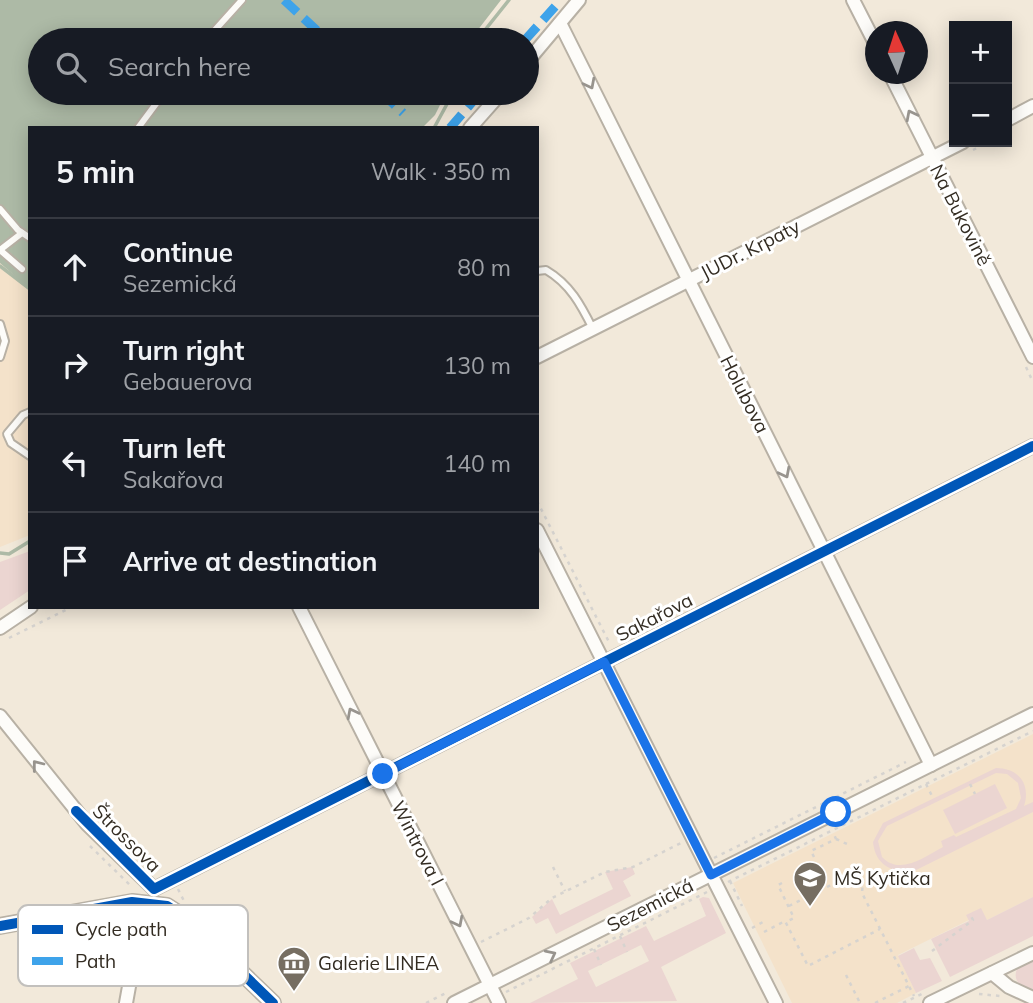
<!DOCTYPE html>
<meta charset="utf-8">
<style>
:root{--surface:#171b24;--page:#20242c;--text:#f1f3f6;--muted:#9ea1a6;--line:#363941}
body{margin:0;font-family:Mulish,sans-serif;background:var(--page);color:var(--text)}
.controls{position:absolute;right:21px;top:21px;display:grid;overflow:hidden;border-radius:0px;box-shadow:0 4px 18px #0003}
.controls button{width:63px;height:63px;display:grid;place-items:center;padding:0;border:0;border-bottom:2px solid var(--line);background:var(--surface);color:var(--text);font:35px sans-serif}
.compass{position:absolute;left:865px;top:21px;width:63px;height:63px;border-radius:50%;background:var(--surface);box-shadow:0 4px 18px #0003;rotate:357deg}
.stop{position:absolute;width:21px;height:21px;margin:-16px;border:5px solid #1a73e8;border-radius:50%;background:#fff}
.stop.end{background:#1a73e8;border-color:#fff;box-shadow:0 2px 7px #0008}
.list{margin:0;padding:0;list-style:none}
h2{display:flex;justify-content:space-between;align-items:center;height:91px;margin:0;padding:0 28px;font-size:30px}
h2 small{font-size:23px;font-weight:400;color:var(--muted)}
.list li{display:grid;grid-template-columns:46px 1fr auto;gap:21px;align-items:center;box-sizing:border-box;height:98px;padding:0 28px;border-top:2px solid var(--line)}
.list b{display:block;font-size:26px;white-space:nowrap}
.list p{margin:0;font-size:23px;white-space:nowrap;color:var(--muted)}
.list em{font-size:23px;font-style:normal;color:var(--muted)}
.icon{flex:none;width:38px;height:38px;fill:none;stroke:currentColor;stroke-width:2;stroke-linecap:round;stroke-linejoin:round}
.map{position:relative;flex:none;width:1033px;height:1003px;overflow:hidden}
.search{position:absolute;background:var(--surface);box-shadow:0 4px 18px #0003;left:28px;top:28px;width:511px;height:77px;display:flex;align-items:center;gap:18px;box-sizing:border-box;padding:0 24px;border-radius:38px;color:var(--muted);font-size:26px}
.panel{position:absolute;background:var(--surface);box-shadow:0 4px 18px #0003;left:28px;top:126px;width:511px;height:483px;border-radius:0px}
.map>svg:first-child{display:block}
.built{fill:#f4e2ca}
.green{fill:#ebd5d1;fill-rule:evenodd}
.water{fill:#adbaa6}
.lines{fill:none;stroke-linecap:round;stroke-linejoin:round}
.stream{stroke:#adbaa6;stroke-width:3.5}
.service-casing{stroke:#b8b1a5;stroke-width:10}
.minor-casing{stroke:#b8b1a5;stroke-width:16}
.tertiary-casing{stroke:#b8b1a5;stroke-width:18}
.path{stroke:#d6d3cf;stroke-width:2.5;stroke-dasharray:3.5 5;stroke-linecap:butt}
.service{stroke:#fdfcf9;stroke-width:6}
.minor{stroke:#fdfcf9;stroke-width:12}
.tertiary{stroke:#fdfcf9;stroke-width:14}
.quiet{stroke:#3ea3ea;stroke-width:9;stroke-dasharray:18 9;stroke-linecap:butt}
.cycleway-casing{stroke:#fff;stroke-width:15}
.cycleway{stroke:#0057b8;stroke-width:10}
.oneway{stroke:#98948e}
.route{stroke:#1a73e8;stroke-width:9}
.labels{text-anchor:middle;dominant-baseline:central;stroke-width:6;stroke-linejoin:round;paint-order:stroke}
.street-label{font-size:19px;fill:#332c22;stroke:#fff}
.poi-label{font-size:19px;fill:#332c22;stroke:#fff;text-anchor:start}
.key{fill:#fff;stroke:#c2c0bd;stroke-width:2}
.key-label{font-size:19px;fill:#332c22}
</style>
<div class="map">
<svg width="1033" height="1003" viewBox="0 0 1033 1003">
<rect width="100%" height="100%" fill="#f2e9da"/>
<!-- built -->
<g class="built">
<polygon points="0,263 30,289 30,535 0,547"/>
<polygon points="1033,734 1033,897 987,920 980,909 967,915 969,920 898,955 916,993 897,1003 792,1003 733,883"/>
</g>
<!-- green -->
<g class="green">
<polygon points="30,551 30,590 0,610 0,562"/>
<path d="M996,768C1019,768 1031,785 1024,806L1033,802V812L906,875L904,871C886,870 875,861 873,842L883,823ZM996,773L1007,774L1018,783L1021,798L1016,809L956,837L954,835L941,841L943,847C924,857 900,876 882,857L878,841L887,826Z"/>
<polygon points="995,784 1007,808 955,834 943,810"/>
<polygon points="632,867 635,874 623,881 631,896 556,934 548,918 536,924 532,917 552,899 560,915 613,889 605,872"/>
<path d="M703,897L709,898L726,933L661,967L677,1001L530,1003L578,979L570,963L646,926L654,941L706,916L699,899ZM641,945L649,961L596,987L588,971Z"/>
<polygon points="1033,897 1033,936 950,977 931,939 969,921 966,915 981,908 987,920"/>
<polygon points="914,948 920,960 930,958 942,981 916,993 898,956"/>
<path d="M1033,959V992C1022,987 1012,982 1017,969Z"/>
</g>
<!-- water -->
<polygon class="water" points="0,0 501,0 470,40 40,40 40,93 446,93 435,115 422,128 30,128 30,289 0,263"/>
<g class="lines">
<!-- stream -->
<g class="stream">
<polyline points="477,40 509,0"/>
<polyline points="434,128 453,93"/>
<polyline points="0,266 30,289"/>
<polyline points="0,553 9,554 30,541"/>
</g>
<defs>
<g id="service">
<polyline points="206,40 242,0"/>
<polyline points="138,128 164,93"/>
<polyline points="0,209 18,230 30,238"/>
<polyline points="0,250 22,269"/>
<polyline points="0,250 22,233"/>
<path d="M537,271L546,270C570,284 581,305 593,329"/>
<polyline points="0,324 5,341 0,357"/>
<polyline points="30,412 23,415 7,434 11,443 30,456"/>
</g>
<g id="minor">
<polyline points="853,0 876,45"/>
<polyline points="560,23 931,765"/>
<polyline points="527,62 579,0"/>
<polyline points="890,74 1033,357"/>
<polyline points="1007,120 1033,106"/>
<polyline points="470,128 501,93"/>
<polyline points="537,357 963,142"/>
<polyline points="537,530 776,1003"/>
<polyline points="299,607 499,1003"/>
<polyline points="0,628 31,607"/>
<polyline points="0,716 87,824 154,889"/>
<polyline points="154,889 1033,446"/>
<polyline points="992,973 1009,987 1033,998"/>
<polyline points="126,1003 139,931"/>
<polyline points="454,1003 1033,714"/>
<polyline points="930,1003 1033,953"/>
</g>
<polyline id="tertiary" points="0,926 132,902 167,906 184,917 273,1003"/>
</defs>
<!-- service casing -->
<use href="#service" class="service-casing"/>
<!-- minor casing -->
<use href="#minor" class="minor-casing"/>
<!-- tertiary casing -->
<use href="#tertiary" class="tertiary-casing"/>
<!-- path -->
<g class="path">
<polyline points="869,56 876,68"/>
<polyline points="527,80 532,73"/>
<polyline points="973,150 989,142"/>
<polyline points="1026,367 1033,382"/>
<polyline points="537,501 610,644"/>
<polyline points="9,638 72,607"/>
<polyline points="926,784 933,798"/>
<polyline points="970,784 975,794"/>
<polyline points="836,839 847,844"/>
<polyline points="90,846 130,885"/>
<polyline points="814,857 811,851 836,839 833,832"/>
<polyline points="714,858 906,762"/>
<polyline points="553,867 565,891"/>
<polyline points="863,879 862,893 914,996"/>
<polyline points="730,881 742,906"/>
<polyline points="728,882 1033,731"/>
<polyline points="782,883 778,885 794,918 786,922"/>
<polyline points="178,889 184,901"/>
<polyline points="789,906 859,871"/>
<path d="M151,928C179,933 196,964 223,975"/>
<polyline points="752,928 763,922"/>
<polyline points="764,932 785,921 808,966 880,929"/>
<polyline points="620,936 627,952"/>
<polyline points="481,942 529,918 552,898 605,872 633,867 683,842"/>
<polyline points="594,949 601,965"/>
<polyline points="932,951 973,920 970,914"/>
<polyline points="846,975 860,1003"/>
<polyline points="506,992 707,892"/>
<polyline points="979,994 1000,996"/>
<polyline points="426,1003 446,993"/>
<polyline points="875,1003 909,986"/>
<polyline points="903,1003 922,994"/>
</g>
<!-- service -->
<use href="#service" class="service"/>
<!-- minor -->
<use href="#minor" class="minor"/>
<!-- tertiary -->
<use href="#tertiary" class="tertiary"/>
<!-- quiet -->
<g class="quiet">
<polyline points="284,0 327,40"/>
<polyline points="525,40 561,0"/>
<polyline points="382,93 403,113"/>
<polyline points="450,128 480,93"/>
</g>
<defs>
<g id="cycleway">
<polyline points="76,811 154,889 1033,446"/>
<polyline points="0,926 132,902 167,906 184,917 273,1003"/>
</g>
</defs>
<!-- cycleway casing -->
<use href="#cycleway" class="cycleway-casing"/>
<!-- cycleway -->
<use href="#cycleway" class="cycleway"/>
</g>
<!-- one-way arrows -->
<defs><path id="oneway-chevron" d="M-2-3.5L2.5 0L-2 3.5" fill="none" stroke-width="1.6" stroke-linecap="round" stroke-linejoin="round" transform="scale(1.75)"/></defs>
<g class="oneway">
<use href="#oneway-chevron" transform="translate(590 84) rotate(63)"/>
<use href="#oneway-chevron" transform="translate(911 115) rotate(-117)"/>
<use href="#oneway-chevron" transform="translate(785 473) rotate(63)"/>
<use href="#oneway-chevron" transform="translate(352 713) rotate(-117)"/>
<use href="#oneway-chevron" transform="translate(37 765) rotate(-128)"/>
<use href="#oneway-chevron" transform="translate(458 922) rotate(63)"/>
<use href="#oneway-chevron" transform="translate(551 955) rotate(-27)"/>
</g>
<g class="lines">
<!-- route -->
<polyline class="route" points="383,774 604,662 711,875 836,812"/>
</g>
<!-- icons -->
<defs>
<symbol id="school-pin" viewBox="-11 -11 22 30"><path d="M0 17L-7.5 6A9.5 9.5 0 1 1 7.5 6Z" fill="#766e62" stroke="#fff"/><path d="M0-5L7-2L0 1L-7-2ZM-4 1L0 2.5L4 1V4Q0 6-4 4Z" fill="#fff"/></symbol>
<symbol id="museum-pin" viewBox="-11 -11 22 30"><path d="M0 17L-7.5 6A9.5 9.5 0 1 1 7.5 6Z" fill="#766e62" stroke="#fff"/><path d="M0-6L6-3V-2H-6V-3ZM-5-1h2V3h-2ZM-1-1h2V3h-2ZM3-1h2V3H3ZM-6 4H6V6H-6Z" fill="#fff"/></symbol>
</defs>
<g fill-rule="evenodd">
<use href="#school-pin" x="791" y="859" width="38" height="52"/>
<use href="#museum-pin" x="275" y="944" width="38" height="52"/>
</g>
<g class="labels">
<!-- street labels -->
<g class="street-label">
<text transform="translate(961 215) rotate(63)">Na Bukovině</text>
<text transform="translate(750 249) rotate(-27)">JUDr. Krpaty</text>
<text transform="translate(745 394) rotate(63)">Holubova</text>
<text transform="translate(654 617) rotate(-27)">Sakařova</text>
<text transform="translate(127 838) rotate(45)">Štrossova</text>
<text transform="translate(418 843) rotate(63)">Wintrova I</text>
<text transform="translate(650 905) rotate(-27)">Sezemická</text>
</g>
<!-- poi labels -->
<g class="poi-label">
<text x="834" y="878">MŠ Kytička</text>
<text x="318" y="963">Galerie LINEA</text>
</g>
</g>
<!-- legend -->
<rect x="18" y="905" width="230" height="81" rx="10" class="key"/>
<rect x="32" y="925" width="31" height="9" fill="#0057b8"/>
<rect x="32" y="957" width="31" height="8" fill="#3ea3ea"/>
<g class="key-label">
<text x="75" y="936">Cycle path</text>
<text x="75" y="968">Path</text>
</g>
</svg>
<div class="controls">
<button>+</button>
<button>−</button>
</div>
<svg class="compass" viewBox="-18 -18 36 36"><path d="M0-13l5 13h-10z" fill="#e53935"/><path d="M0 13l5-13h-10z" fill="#9ea1a6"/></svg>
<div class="stop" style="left:836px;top:812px"></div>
<div class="stop end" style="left:383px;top:774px"></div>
<div class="search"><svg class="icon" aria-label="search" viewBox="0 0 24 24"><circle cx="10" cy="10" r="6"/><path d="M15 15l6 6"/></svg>Search here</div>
<section class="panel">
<h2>5 min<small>Walk · 350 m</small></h2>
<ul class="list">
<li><svg class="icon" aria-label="ahead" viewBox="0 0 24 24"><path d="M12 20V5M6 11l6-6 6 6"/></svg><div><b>Continue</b><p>Sezemická</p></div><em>80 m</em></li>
<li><svg class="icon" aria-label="right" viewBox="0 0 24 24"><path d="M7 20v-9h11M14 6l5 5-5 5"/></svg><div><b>Turn right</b><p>Gebauerova</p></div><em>130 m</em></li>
<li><svg class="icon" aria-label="left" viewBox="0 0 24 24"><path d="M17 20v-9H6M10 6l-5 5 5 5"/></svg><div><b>Turn left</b><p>Sakařova</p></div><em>140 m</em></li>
<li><svg class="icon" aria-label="arrive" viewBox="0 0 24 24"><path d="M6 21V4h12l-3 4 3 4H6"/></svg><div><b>Arrive at destination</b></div></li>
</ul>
</section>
</div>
